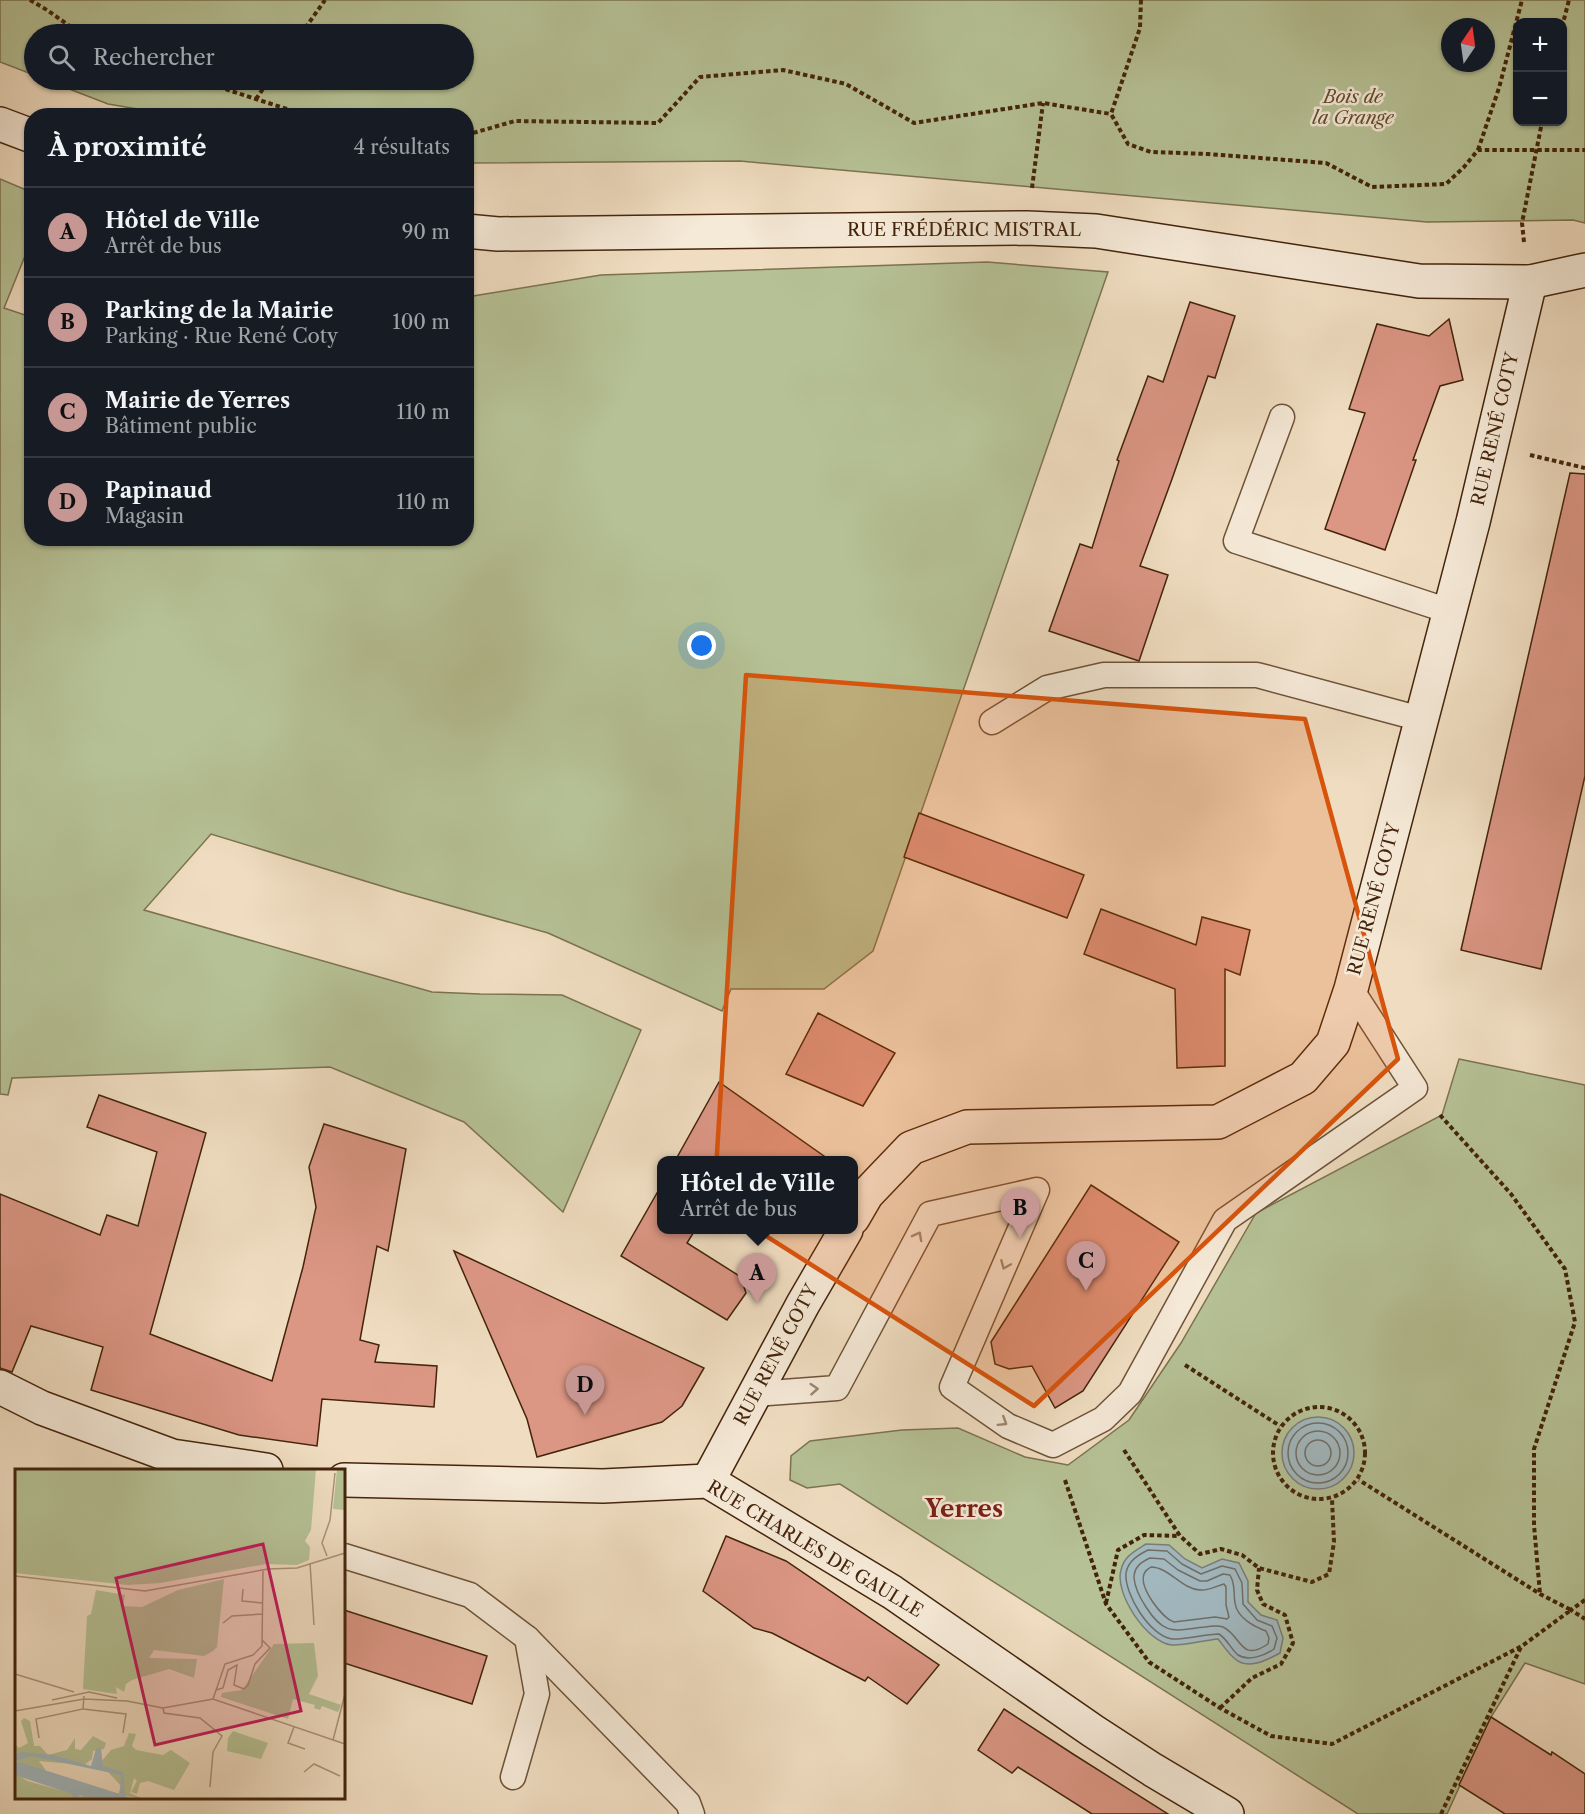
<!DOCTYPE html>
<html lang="fr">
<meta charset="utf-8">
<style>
:root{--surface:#171b24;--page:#20242c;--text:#f1f3f6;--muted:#9ea1a6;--line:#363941;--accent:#c59692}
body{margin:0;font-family:"Libre Caslon Text",serif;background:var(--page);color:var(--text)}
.controls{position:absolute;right:18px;top:18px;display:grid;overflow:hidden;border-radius:12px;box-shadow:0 2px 4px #0004}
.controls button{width:54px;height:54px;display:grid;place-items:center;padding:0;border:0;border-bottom:2px solid var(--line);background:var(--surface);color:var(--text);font:30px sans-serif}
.compass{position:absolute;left:1441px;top:18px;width:54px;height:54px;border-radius:50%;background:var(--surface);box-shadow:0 2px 4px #0004;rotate:13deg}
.you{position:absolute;left:702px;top:646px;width:21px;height:21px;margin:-15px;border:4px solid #fff;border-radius:50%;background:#1a73e8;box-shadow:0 0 0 9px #1a73e833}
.badge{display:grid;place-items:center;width:39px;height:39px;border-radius:50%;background:var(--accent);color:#111;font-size:20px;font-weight:700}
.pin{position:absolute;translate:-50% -50px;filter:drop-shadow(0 2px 3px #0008)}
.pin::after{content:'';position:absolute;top:32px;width:21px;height:18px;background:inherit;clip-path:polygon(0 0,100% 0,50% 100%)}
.popup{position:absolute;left:657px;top:1156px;width:201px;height:78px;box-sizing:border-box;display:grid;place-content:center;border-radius:12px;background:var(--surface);filter:drop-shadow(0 2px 4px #0005);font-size:20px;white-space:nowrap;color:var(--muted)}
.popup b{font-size:22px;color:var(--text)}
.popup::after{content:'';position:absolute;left:50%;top:100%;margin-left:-12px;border:12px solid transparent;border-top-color:var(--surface)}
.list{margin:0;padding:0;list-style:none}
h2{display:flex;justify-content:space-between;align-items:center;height:78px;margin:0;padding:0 24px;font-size:26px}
h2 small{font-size:20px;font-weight:400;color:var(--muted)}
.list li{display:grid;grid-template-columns:39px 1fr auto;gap:18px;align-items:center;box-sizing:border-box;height:90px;padding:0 24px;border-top:2px solid var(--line)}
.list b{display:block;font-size:22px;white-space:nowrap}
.list p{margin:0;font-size:20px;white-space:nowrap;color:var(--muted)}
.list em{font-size:20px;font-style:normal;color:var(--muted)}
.icon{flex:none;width:33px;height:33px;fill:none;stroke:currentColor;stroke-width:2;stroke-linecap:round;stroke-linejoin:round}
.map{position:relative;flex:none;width:1585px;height:1814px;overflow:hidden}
.search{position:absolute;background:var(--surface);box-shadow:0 2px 4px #0004;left:24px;top:24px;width:450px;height:66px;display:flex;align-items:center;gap:15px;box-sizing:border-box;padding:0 21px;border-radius:33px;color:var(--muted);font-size:22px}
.panel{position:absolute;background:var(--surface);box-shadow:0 2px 4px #0004;left:24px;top:108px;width:450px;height:438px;border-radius:24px}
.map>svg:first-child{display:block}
.green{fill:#b6c296;stroke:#7c7350;stroke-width:1.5;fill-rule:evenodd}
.water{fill:#a1b8bf;stroke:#7b7d77;stroke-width:1.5}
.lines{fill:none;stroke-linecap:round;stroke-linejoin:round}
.shore{stroke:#726e65;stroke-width:1.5}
.building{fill:#db9684;stroke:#43240b;stroke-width:1.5}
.lane-casing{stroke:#6e5238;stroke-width:27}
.secondary-casing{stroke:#43240b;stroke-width:36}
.path{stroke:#43240b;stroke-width:4;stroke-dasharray:4.5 3;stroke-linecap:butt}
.lane{stroke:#f5e9d7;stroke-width:24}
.secondary{stroke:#f5e9d7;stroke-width:33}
.oneway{stroke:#9c8671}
.marked{fill:#d8540c;fill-opacity:0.2;stroke:#d8540c;stroke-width:4.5;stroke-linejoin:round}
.labels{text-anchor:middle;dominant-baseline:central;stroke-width:5;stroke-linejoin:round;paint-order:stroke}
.park-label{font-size:18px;font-style:italic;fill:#604c2e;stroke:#f5e9d7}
.street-label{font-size:18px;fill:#43240b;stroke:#f5e9d7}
.district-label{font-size:24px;font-weight:bold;fill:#7a1f14;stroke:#f5e9d7}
.inset-road{fill:none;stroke:#ab9378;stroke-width:1.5}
.view{fill:#c2185b;fill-opacity:0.15;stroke:#c2185b;stroke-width:3}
.inset-edge{fill:none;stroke:#43240b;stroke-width:3}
</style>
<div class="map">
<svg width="1585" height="1814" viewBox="0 0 1585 1814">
<rect width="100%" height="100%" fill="#f0ddc1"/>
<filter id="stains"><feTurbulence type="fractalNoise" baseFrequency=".00333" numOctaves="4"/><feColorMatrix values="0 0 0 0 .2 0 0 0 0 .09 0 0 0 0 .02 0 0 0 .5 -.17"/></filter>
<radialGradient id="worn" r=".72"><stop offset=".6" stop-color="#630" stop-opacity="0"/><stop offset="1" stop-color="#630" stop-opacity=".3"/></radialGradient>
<!-- green -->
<g class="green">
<path d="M0,0H1585V223L1573,220L1427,222L740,161L467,163L466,116L173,115L108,104L46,80H464V34H34V75L0,62ZM1518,22H1562V122H1518ZM1450,27H1486V63H1450Z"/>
<polygon points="0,179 31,192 31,241 4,308 31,317 32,538 466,538 467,297 601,275 987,262 1108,272 873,951 824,989 731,989 722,1011 548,933 401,892 211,834 144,910 432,992 480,994 562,995 641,1030 563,1212 464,1122 330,1067 12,1078 8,1095 0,1094"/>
<polygon points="1459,1059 1585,1085 1585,1684 1525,1663 1491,1717 1447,1814 1358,1814 840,1484 807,1488 790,1480 791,1456 810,1441 902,1430 958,1428 1025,1457 1068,1465 1129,1420 1181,1343 1256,1213 1442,1115"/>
</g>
<!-- water -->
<g class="water">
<circle cx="1318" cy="1453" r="36"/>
<path d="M1146,1544L1169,1545L1185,1559L1202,1568L1222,1559L1239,1563L1248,1581V1602L1261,1615L1277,1620L1283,1638L1280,1653C1267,1660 1247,1671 1234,1658C1228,1653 1223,1645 1218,1639C1206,1640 1181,1646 1172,1645C1147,1643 1114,1593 1121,1570C1124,1556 1135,1551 1146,1544Z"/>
</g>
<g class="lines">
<!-- shore -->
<g class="shore">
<circle cx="1318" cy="1453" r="30"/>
<circle cx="1318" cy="1453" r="22"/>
<circle cx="1318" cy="1453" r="13"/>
<path d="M1148,1550L1167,1551L1182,1564L1201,1574L1222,1566L1235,1569L1242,1583L1243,1604L1257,1620L1272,1626L1277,1638L1274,1649C1265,1655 1249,1662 1238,1655C1231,1649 1227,1639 1219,1634C1205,1634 1183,1640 1172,1639C1150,1636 1124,1594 1126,1573C1128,1561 1138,1555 1148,1550Z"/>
<path d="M1150,1558L1164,1559L1178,1570L1200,1581H1207L1223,1574L1230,1575C1236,1586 1233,1591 1235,1603C1237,1618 1255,1627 1266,1631L1269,1638L1268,1644C1240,1663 1242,1636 1223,1627C1218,1625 1211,1626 1205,1627C1175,1630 1165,1637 1146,1607C1140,1598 1135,1589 1134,1578C1134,1567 1141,1562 1150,1558Z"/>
<path d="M1151,1567C1169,1567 1181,1589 1200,1590C1209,1591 1216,1586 1224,1584L1226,1587V1605L1229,1617L1227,1619L1215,1617L1174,1622C1162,1618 1139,1588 1144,1574C1145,1570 1148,1569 1151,1567Z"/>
</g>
</g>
<!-- building -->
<g class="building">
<polygon points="1190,302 1235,316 1215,378 1208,376 1172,479 1140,566 1168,575 1139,661 1049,631 1080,544 1092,548 1119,461 1117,460 1148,376 1163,382"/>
<polygon points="1449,319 1463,380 1440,386 1413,460 1416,460 1385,550 1325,529 1365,413 1349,409 1377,324 1429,336"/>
<polygon points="1570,473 1585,474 1585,776 1541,969 1461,950"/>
<polygon points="919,813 1084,875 1067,918 904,857"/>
<polygon points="1101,909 1196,945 1202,917 1250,930 1240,975 1225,969 1225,1066 1177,1068 1175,989 1084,954"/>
<polygon points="818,1013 895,1053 863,1106 786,1074"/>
<polygon points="719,1082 831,1161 675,1161"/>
<polygon points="99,1095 206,1133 150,1334 272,1381 303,1267 316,1207 309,1167 324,1124 406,1149 388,1251 377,1246 360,1340 379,1345 375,1362 437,1366 434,1407 322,1399 317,1446 239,1435 91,1390 103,1347 31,1326 12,1372 0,1368 0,1194 100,1235 107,1215 138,1226 157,1152 87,1127"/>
<polygon points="1091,1185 1179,1242 1083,1391 1055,1408 1032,1366 1009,1369 995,1364 991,1342"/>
<polygon points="661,1186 661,1230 695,1230 687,1243 741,1277 746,1293 727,1320 621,1256"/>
<polygon points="454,1251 704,1368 682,1406 662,1422 537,1457 527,1419"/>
<polygon points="726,1536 786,1561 939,1665 907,1704 868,1677 865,1681 772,1633 754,1628 703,1591"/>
<polygon points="344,1610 487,1656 472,1704 344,1663"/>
<polygon points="1004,1709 1073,1754 1168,1814 1092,1814 1018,1767 1012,1773 978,1750"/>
<polygon points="1491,1717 1551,1755 1552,1752 1585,1774 1585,1814 1505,1814 1459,1785"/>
</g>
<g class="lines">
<defs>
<g id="lane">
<polyline points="1282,417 1236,541 1449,611"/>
<polyline points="992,722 1047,688 1104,675 1257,675 1421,719"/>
<polyline points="756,1394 837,1388 930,1214 1037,1190 952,1387 1008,1426 1053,1445 1103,1419 1130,1393 1225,1220 1415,1088 1351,989"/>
<polyline points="344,1556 470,1595 527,1638 688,1803 692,1814"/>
<polyline points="513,1777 537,1694 527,1638"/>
</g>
<g id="secondary">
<polyline points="0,124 32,136"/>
<polyline points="466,231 498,234 1027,228 1096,231 1419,281 1530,282 1585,270"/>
<polyline points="853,1218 867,1194 911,1148 967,1127 1218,1122 1303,1078 1333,1043 1351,989 1473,522 1530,282"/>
<polyline points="0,1387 42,1408 172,1456 266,1470"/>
<polyline points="344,1480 603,1486 708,1481 892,1592 1093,1731 1153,1770 1227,1814"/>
<polyline points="708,1481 803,1304 846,1230"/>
</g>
</defs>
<!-- lane casing -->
<use href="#lane" class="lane-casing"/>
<!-- secondary casing -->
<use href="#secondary" class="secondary-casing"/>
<!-- path -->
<g class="path">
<polyline points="30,0 47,10 81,34"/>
<polyline points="1141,0 1140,28 1111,114 1128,144 1151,152 1208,154 1326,163 1372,187 1446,184 1464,167 1478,150 1585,150"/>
<polyline points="1562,27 1569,0"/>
<polyline points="301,34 325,0"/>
<polyline points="197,80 290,110 322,116"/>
<polyline points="256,99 269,80"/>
<polyline points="288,116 290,110"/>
<polyline points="466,135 515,121 658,123 700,77 783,70 846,84 914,123 1043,103 1111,114"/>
<polyline points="1478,150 1499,88 1522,0"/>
<polyline points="1032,188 1043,103"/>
<polyline points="1524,242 1522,223 1542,122"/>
<polyline points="1530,455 1585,468"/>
<polyline points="1440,1115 1511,1194 1565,1269 1575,1322 1534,1449 1534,1525 1540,1594"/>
<polyline points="1185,1365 1280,1426"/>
<circle cx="1319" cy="1453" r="46"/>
<polyline points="1124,1450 1180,1536 1200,1554 1221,1549 1242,1555 1259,1568 1312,1582 1329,1574 1334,1542 1332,1499"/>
<polyline points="1065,1480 1106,1604 1149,1662 1220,1708 1271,1736 1332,1744 1522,1646 1571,1610 1540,1594 1359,1480"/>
<polyline points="1585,1600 1571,1610 1585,1619"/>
<polyline points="1106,1603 1118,1550 1144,1535 1179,1536"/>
<polyline points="1220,1708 1252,1678 1281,1664 1293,1643 1285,1615 1263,1604 1257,1590 1259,1568"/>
<polyline points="1441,1814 1521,1647"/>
</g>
<!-- lane -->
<use href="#lane" class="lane"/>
<!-- secondary -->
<use href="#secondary" class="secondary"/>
</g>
<!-- one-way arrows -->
<defs><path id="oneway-chevron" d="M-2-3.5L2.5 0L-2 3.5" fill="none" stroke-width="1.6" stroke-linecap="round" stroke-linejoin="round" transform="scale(1.5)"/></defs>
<g class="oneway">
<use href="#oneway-chevron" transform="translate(918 1236) rotate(-62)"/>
<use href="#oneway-chevron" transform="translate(1005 1265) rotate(113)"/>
<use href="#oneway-chevron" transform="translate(814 1389) rotate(-4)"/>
<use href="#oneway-chevron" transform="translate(1003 1422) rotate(32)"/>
</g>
<!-- marked area -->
<path class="marked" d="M746,675L1305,719L1398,1059L1034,1406L714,1203Z"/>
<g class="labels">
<!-- park labels -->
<g class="park-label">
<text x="1353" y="97">Bois de<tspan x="1353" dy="21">la Grange</tspan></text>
</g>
<!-- street labels -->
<g class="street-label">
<text x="964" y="230">RUE FRÉDÉRIC MISTRAL</text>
<text transform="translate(1495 429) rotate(-77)">RUE RENÉ COTY</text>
<text transform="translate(1374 899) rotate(-75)">RUE RENÉ COTY</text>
<text transform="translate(776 1355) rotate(-62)">RUE RENÉ COTY</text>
<text transform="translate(815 1549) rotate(31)">RUE CHARLES DE GAULLE</text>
</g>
<!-- district labels -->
<g class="district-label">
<text x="964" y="1508">Yerres</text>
</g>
</g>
<!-- overview -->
<g transform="translate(15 1469)">
<rect width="330" height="330" fill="#f0ddc1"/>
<path d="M0,0H301L296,61L290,72L295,78L294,91L282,96L251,95L145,114L113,116L0,104ZM322,0H330V41L318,40ZM209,110L202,178L198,182L189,187L139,181L134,189L182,190L179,209L154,200L117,211L111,215L109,223L101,218L102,225L68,220L72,147L76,145L81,121L110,126L108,137L127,138L163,121ZM299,174L303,207L294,225L326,236L323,243L307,237L305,241L299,239L300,236L278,230L273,250L206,228L207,224L227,221L259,175ZM9,249L15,252L19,277H25L33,286L52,281L60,269V280L66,281L78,267L91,274L89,280L78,282L77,290L69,296L24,292L30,300L28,306L5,297L6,294L0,291V275L4,279L13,274L6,252ZM218,262L253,274L246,290L212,282L213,269ZM114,264L121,265L117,277L121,281L148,286L156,281L175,294L159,321L133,312L125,314L122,325L116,323L122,312L119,309L115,324L128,330L103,326L106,317L85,294L96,281L109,277ZM0,304L12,312L77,330H0Z" fill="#b6c296"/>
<path d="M86,279L88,297L108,303L110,327L116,330H74L65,326L59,330L57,325L0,306V286L7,283L39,286L76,297L81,280ZM16,287L106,306L105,325L1,292Z" fill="#a1b8bf" fill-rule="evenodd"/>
<path class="inset-road" d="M312,87L307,74L315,51L320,4M295,94L299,156M0,107L130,122L253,100L282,99L330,84M228,120L227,132L248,134M208,154L217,147L248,145M0,205L59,223M201,221L208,219L213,201L222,196L219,216L229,220L233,216L240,195L255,179L247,171M198,230L210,195L238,186L247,177L248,102M37,231L74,223L102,229M148,239L149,244L185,249L207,267L198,283L195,318M68,240L111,245L108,264M0,242L69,230L112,232L148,239L198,230L330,275M279,258L273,274L290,280M24,269L21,250L68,240L69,227M318,271L330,225M289,303L299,295L325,307"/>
<path class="view" d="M248,75L286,242L140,276L101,109Z"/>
<rect width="330" height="330" class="inset-edge"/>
</g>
<rect width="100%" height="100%" filter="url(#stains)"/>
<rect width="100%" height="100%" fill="url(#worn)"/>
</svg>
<div class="controls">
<button>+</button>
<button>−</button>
</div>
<svg class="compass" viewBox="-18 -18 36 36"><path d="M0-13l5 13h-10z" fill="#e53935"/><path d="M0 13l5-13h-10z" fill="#9ea1a6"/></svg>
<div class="you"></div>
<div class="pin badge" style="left:757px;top:1303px">A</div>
<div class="popup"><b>Hôtel de Ville</b>Arrêt de bus</div>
<div class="pin badge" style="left:1020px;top:1238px">B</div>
<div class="pin badge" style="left:1086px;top:1291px">C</div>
<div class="pin badge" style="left:585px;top:1415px">D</div>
<div class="search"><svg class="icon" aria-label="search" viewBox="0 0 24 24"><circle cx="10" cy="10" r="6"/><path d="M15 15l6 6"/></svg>Rechercher</div>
<section class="panel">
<h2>À proximité<small>4 résultats</small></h2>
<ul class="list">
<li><span class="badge">A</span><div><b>Hôtel de Ville</b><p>Arrêt de bus</p></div><em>90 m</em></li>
<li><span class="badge">B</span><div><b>Parking de la Mairie</b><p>Parking · Rue René Coty</p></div><em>100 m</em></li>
<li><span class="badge">C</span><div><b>Mairie de Yerres</b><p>Bâtiment public</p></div><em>110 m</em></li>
<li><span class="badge">D</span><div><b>Papinaud</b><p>Magasin</p></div><em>110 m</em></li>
</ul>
</section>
</div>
